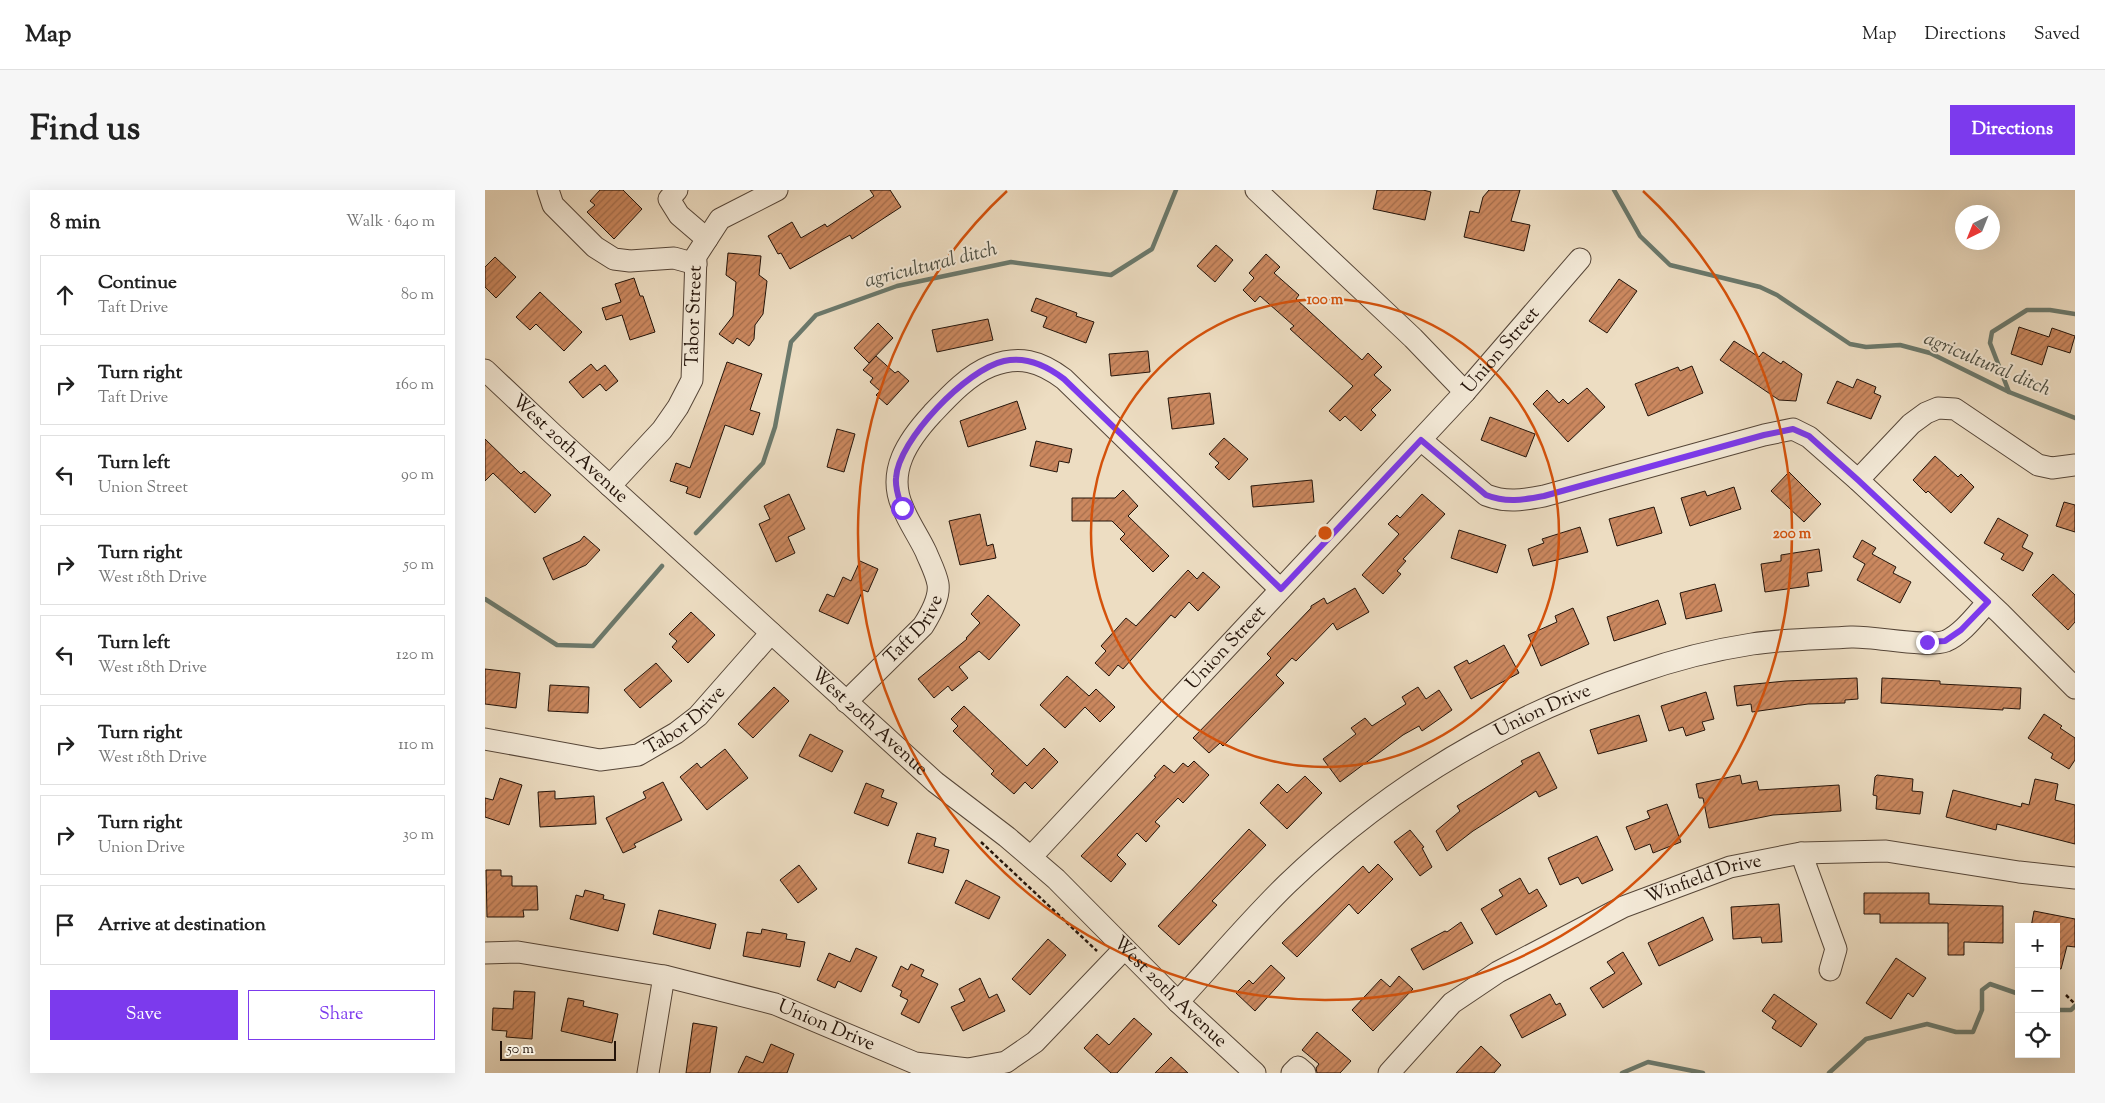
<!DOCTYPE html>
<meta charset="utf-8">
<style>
:root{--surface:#fff;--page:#f6f6f6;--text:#222;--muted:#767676;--line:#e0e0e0;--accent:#7c3aed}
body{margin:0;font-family:"Sorts Mill Goudy",serif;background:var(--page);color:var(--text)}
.controls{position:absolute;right:15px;bottom:15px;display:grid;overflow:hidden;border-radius:0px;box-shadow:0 5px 20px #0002}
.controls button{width:45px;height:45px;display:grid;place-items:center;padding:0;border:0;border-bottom:1px solid var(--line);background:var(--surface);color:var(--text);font:25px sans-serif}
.compass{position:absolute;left:1470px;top:15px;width:45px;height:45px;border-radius:50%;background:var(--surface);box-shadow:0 5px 20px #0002;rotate:223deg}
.scale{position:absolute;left:15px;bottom:12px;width:116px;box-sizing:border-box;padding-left:5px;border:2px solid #24140a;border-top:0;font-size:14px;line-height:18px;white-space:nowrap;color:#24140a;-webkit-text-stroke:4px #f3e9d7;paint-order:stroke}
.stop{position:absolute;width:15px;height:15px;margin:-11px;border:4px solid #7c3aed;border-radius:50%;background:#fff}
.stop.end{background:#7c3aed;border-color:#fff;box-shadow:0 1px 5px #0008}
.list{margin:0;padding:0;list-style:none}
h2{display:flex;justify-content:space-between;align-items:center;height:65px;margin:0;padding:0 20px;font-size:21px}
h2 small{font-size:16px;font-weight:400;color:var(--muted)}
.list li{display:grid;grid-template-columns:32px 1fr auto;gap:15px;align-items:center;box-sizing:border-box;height:80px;margin:0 10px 10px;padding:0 10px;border:1px solid var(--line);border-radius:0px}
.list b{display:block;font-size:19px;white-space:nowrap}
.list p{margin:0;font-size:16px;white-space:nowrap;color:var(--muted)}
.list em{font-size:16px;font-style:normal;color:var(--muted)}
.actions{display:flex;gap:10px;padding:15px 20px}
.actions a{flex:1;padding:11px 0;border:1px solid var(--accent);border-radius:0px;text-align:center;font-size:18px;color:var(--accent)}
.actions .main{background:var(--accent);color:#fff}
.icon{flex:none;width:28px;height:28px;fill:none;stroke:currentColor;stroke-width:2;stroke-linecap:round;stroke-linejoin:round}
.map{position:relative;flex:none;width:1590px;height:883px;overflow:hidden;border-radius:0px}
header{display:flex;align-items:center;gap:30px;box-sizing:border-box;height:70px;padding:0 25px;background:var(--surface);border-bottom:1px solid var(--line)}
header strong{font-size:24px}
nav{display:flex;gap:28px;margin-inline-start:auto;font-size:18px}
.intro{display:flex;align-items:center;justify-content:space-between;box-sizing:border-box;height:120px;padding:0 30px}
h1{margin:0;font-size:35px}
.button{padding:12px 22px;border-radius:0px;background:var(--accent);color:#fff;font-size:18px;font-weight:700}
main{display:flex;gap:30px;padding:0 30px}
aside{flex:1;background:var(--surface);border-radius:0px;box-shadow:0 5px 20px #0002}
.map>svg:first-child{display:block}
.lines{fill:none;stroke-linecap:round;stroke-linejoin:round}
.stream{stroke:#6b796c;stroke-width:4.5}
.building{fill:url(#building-hatch);stroke:#24140a}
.minor-casing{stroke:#564638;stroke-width:23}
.path{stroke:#24140a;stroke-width:2.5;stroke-dasharray:4 2.5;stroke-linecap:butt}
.minor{stroke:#f3e9d7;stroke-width:21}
.route{stroke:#7c3aed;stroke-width:6}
.ring{fill:none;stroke:#d4520c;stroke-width:2.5}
.labels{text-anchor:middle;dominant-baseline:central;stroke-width:4;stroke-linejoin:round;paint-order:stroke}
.street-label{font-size:19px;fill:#24140a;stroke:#f3e9d7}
.water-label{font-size:20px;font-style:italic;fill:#4d4f43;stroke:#f3e9d7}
.centre{fill:#d4520c;stroke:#f3e9d7;stroke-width:2.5}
.ring-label{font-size:15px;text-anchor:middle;font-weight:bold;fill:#d4520c;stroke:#f3e9d7;stroke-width:4;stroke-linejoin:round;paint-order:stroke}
</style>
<header>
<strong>Map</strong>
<nav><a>Map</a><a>Directions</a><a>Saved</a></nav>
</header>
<div class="intro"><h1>Find us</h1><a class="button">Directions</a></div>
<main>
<aside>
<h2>8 min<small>Walk · 640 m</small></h2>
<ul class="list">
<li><svg class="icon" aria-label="ahead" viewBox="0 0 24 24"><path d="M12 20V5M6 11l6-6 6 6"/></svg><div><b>Continue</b><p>Taft Drive</p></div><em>80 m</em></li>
<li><svg class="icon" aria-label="right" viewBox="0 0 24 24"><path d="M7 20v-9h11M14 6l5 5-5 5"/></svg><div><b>Turn right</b><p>Taft Drive</p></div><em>160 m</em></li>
<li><svg class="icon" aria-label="left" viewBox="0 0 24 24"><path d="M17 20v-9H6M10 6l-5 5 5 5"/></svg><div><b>Turn left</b><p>Union Street</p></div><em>90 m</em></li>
<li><svg class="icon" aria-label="right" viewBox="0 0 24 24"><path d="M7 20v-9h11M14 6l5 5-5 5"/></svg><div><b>Turn right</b><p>West 18th Drive</p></div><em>50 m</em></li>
<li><svg class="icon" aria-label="left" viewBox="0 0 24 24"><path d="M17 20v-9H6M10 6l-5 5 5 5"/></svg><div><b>Turn left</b><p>West 18th Drive</p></div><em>120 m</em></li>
<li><svg class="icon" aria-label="right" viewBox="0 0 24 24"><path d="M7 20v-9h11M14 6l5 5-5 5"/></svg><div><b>Turn right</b><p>West 18th Drive</p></div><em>110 m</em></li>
<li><svg class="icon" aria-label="right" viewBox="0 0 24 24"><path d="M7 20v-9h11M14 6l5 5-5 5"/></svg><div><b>Turn right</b><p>Union Drive</p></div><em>30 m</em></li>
<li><svg class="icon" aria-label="arrive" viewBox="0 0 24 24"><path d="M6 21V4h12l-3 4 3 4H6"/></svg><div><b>Arrive at destination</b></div></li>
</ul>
<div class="actions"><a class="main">Save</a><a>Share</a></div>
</aside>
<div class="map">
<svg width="1590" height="883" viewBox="0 0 1590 883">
<defs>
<pattern id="building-hatch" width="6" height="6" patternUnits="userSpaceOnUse" patternTransform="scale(1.25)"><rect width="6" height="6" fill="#cb885f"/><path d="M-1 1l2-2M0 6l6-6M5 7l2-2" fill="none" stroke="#a56e4d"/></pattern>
</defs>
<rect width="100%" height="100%" fill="#edddc2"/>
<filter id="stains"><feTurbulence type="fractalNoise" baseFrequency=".004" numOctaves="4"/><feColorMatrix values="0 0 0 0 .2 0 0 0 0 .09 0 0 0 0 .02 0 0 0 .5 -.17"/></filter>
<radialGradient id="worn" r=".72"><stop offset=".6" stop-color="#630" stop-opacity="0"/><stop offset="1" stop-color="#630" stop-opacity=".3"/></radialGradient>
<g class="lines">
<!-- stream -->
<g class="stream">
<polyline points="1129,0 1155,46 1185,75 1275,97 1292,105 1365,154 1381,157 1415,155 1445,163 1524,202 1590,228"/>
<polyline points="1524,202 1505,153 1507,142 1542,120 1565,120 1590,124"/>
<polyline points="211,343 278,273 290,237 306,152 331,125 412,96 526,72 626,85 667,59 691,0"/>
<polyline points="0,409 72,455 108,456 177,376"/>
<polyline points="1571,820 1586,820 1590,816"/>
<polyline points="1137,883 1163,872 1218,883"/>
<polyline points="1344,883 1381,849 1442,834 1471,842 1488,842 1497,820 1497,800 1505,794 1534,804"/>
</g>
</g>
<!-- building -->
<g class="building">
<polygon points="115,0 138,0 157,19 129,49 102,22 110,15 105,11"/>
<polygon points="385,0 405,0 416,17 367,49 365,45 305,79 296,63 293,64 283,46 307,32 316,48 340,34 342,37 389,6"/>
<polygon points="892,0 938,0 946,2 940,30 888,19"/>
<polygon points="1004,0 1035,0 1026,31 1045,35 1039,61 979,47 985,21 994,23 998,7"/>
<polygon points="731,55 748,70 730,92 712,76"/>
<polygon points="243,63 276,66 274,85 282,91 278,124 270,135 269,149 264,156 252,148 248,154 234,144 248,126 251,92 241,85"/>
<polygon points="781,64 795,77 789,83 814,105 811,109 877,170 883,163 897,177 889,185 906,200 886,220 891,225 876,241 860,226 855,231 844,221 868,196 805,139 809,136 775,106 770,112 758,100 769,88 764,83"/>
<polygon points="10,67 31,87 11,108 0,97 0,77"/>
<polygon points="149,88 155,106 158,106 170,142 145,150 137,125 121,130 117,118 136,112 130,94"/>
<polygon points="1134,89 1152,101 1122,143 1104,131"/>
<polygon points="55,102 97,142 79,161 51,134 45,140 31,127"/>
<polygon points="551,108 592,123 591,126 609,132 601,153 558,137 562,127 546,121"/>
<polygon points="503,129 508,150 452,162 447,140"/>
<polygon points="393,133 408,148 384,173 369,158"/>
<polygon points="1534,137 1564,147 1567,138 1590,146 1585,163 1563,156 1557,175 1526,164"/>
<polygon points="1249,151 1274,167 1278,162 1296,174 1298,171 1317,184 1311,211 1294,210 1235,170"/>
<polygon points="663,161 665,182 626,186 624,164"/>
<polygon points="391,166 410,183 413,181 424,191 402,215 391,205 395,201 385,192 388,188 378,180"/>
<polygon points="242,172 277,184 265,220 275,223 268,245 240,235 215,308 201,303 203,297 185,291 191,273 205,278"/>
<polygon points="106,174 112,181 120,175 133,191 121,201 115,194 98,208 84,192"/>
<polygon points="1207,176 1218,203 1163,226 1150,194 1193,177 1195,181"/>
<polygon points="1372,189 1391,197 1389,203 1396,206 1386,229 1342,213 1352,191 1368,198"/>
<polygon points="1102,198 1120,217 1083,252 1048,214 1062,200 1074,213 1078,209 1083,214"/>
<polygon points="725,203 729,234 687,239 683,208"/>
<polygon points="532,211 541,239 483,257 475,231"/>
<polygon points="1005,227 1050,244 1041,267 996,250"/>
<polygon points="352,239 370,244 359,282 342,277"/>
<polygon points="739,248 763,269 744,290 730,277 734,273 724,264"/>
<polygon points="0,249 36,284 39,281 66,305 50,323 8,283 0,291"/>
<polygon points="551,251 587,259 584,273 574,271 572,282 545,276"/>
<polygon points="1450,266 1473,287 1476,284 1489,297 1466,323 1443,301 1441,303 1428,290"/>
<polygon points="1304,282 1336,314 1319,332 1286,301"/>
<polygon points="827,290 829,312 768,317 766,296"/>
<polygon points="1249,297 1256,319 1205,336 1196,308 1220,301 1222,306"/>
<polygon points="638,300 653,316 643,326 684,366 668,382 635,349 640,344 627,331 587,331 587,308 630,308"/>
<polygon points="304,304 320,339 303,347 310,363 291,372 274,334 285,329 279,316"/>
<polygon points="937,304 960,324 918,369 921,371 912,381 916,384 898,404 877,385 914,344 903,334 912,325 915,328"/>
<polygon points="1579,312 1590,315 1590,342 1571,336"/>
<polygon points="1169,317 1177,343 1132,356 1124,329"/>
<polygon points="495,324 502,356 508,354 511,368 475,375 464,331"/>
<polygon points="1513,328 1543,345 1537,357 1548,363 1538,381 1516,369 1519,364 1499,353"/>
<polygon points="1095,337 1103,362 1048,376 1043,359 1059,353 1057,349"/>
<polygon points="974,340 1021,355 1012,383 966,368"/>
<polygon points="99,346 115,360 101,375 68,390 58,368 95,351"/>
<polygon points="1377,350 1391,358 1387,364 1411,377 1408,383 1426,392 1415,413 1372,390 1380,374 1368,367"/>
<polygon points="1334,359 1337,381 1322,383 1324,396 1280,402 1276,374 1296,371 1296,365"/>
<polygon points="375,371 393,379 383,402 378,400 363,434 334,421 342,404 349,407 358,387 366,391"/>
<polygon points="703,380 712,389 718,382 735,397 713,421 704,412 690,428 686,425 638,479 633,475 624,486 610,473 621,461 616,456 641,428 651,436"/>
<polygon points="1568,384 1590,405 1590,432 1583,440 1547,405"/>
<polygon points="1230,394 1237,421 1201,429 1195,403"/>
<polygon points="870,398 884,422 852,440 848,433 811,471 807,468 791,485 799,493 738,556 735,553 724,563 708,548 786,468 782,464 826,418 826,416 839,408 842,414"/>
<polygon points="503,405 535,435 504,470 494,461 474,477 483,488 467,501 463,496 449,508 433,489 482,449 481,448 495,433 486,424"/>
<polygon points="1173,410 1181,434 1129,451 1122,427"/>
<polygon points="1088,418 1104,454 1056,476 1043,445 1072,432 1070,426"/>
<polygon points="206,422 230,445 203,473 187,457 192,451 184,444"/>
<polygon points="1019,455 1034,483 986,509 969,477 982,470 984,474"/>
<polygon points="171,473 187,491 155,518 139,500"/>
<polygon points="0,479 35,483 31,518 0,514"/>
<polygon points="582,486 604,506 611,499 630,517 615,532 600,517 580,538 555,515"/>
<polygon points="1372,488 1373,509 1360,510 1360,513 1323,514 1267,522 1266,514 1252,516 1249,496 1301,491"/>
<polygon points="1397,488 1455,491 1455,494 1536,498 1535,519 1518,518 1518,520 1396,513"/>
<polygon points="65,495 104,497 103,523 63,521"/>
<polygon points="289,497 304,511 268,548 253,534"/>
<polygon points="933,497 941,509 954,500 967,520 937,541 934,536 918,545 855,592 838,569 871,544 866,538 880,528 887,536 921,514 917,507"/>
<polygon points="1221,502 1229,529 1217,532 1220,540 1201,546 1198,537 1184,541 1176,516"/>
<polygon points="479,516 542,576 559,558 573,572 547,599 540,592 529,604 506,584 509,581 468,541 473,536 466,529"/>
<polygon points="1559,524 1577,536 1575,538 1590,548 1590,570 1584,579 1566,568 1568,564 1543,548"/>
<polygon points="1154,525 1162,551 1113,564 1105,540"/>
<polygon points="325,544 358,561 347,582 314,566"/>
<polygon points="240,559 263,588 222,620 195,587 212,573 216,578"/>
<polygon points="1054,562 1072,598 1054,607 1051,601 988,641 962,661 951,641 975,621 972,616 1038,574 1036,571"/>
<polygon points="709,571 724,585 698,613 693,608 670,632 675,636 661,652 652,643 632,665 641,674 626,692 596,666 671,587 669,586 679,575 689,583 698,573 703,577"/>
<polygon points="1255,585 1257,594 1272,591 1274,600 1354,595 1356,621 1288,625 1224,638 1218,608 1214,608 1211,594"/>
<polygon points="1392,585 1428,589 1427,601 1438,602 1435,624 1391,619 1392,606 1388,605 1390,587"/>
<polygon points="820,586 837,603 802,639 775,613 793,594 802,603"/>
<polygon points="15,588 37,595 24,635 0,627 0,608 8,610"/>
<polygon points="1550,589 1573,594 1570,610 1590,615 1590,654 1512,634 1511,640 1461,627 1468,600 1536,617 1537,613 1544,615"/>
<polygon points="178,592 197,630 149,654 151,657 138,663 121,628 161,608 158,602"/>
<polygon points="381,593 399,600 396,607 412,613 403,636 369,623"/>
<polygon points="70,601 70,609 109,606 111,634 55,637 53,602"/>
<polygon points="1182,614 1196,652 1168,663 1165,654 1150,660 1141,637 1165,628 1162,621"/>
<polygon points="764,639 781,655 727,711 732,715 694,755 673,736"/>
<polygon points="925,640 939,657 937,658 947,677 935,686 909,652"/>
<polygon points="432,643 451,648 449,656 464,660 458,683 423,673"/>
<polygon points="1112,646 1128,680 1097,694 1093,687 1075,695 1063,668"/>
<polygon points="893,674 908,689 873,724 864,714 812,767 797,753 878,676 884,683"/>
<polygon points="314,675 332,699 313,713 295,690"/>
<polygon points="1,680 16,680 16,686 27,686 27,696 52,696 53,720 38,720 39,727 2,727"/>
<polygon points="1035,688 1044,704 1052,699 1062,716 1011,745 996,719 1018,706 1014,700"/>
<polygon points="481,690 515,707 504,729 470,713"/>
<polygon points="100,700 119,705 118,709 140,714 133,741 85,729 91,705 98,707"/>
<polygon points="1379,703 1444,703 1444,714 1518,716 1518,753 1479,752 1479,765 1463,765 1463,733 1395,733 1395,724 1379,724"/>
<polygon points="1294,714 1297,752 1277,753 1276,747 1248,749 1246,717"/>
<polygon points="174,720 231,734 225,759 168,744"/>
<polygon points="1549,721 1590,729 1590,757 1582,756 1576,779 1571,778 1571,737 1546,737"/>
<polygon points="1218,727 1228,750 1174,776 1163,753"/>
<polygon points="976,732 988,753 938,780 926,759 960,741 962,742"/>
<polygon points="277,739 302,744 301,749 320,752 315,777 258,766 262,742 276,744"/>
<polygon points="563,749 581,765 545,805 527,789"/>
<polygon points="371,758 392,767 376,802 353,791 350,798 332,790 344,763 365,772"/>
<polygon points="1138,762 1157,794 1118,818 1105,798 1130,783 1122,772"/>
<polygon points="1411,768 1441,788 1428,807 1423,803 1406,829 1381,813"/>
<polygon points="426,774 439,780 436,786 453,794 434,833 416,824 423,810 415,806 417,801 407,796 416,776 423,780"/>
<polygon points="786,775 800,788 770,821 751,803 764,790 768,794"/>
<polygon points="914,786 928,799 888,841 867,820 896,789 905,797"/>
<polygon points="495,788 504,808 512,804 520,821 478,841 466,817 480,811 474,799"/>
<polygon points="29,801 50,802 47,849 21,847 22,841 7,840 8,818 28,819"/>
<polygon points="1065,804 1071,815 1075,813 1081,825 1037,848 1025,825"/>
<polygon points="1289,804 1332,834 1316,857 1287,838 1291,831 1277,821"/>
<polygon points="83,808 99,811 98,816 133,824 127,853 76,841"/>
<polygon points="649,828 667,844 632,883 626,883 599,858 612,844 624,855"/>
<polygon points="208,833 232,837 225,883 201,883"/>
<polygon points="832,842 866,871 855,883 832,883 831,878 834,874 817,860"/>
<polygon points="286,854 309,864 302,883 253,883 261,866 278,873"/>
<polygon points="996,856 1016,875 1009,883 971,883"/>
<polygon points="686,867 703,883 670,883"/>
</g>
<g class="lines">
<defs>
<g id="minor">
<polyline points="63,0 68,15 110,57 129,69 145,71 189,68 211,74"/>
<polyline points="192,0 184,9 194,25 222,49"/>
<polyline points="771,0 928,148 980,202"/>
<path id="s1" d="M0,180L69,245L450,592L522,647L571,689L693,812L770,883"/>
<path d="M936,250L1001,305C1021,313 1038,310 1059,306L1279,245L1308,239L1324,247L1373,290L1515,423L1590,498"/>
<polyline points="1373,290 1426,234 1441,223 1453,218 1470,219 1553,275 1567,278 1590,275"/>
<path id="s2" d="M125,296L177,240L193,217L207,190L211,66L235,29L292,0"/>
<path id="s3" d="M361,512L438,436C445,425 455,407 453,394C451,383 445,372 441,362C434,347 424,333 418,318C401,282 423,250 447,224C463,207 483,185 506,176C534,165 555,171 579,189L795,399"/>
<path id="s4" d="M0,549L115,570L153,565L191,543L213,526L286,443"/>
<polyline points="1316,663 1351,759 1345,780"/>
<path id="s5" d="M546,667L980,202L1095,69"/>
<path id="s6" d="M0,763L33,762L179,786L290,814L430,873L483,879L521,872L550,852L639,759"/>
<path id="s7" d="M693,812C729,773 764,731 802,694C902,598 1021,526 1152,483C1189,470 1228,460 1267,454C1299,449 1334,449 1366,447C1390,446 1441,458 1461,451C1477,444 1491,425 1503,412"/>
<polyline points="163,883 179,786"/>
<polyline points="807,883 813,877 820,883"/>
<path id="s8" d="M904,883L967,813L1013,782L1138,717L1245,677L1316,663L1401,661L1534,682L1590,688"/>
</g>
</defs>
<!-- minor casing -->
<use href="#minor" class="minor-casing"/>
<!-- path -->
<g class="path">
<polyline points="496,652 612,761"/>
<polyline points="1581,805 1590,814"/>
</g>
<!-- minor -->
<use href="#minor" class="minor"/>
</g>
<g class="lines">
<!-- route -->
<path class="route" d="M417,318C414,308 410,299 411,288C413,250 482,179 519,171C542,166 562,176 579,189L796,399L936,250L1001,305C1021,313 1038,310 1059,306L1279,245L1308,239L1324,246L1373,290L1503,412L1476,440L1460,451L1442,452"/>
</g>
<!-- distance rings -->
<g class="ring">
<circle cx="840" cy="343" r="234"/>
<path d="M1158 1A467 467 0 1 1 522 1"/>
</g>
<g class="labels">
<!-- street labels -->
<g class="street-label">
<text stroke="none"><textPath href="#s2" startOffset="199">Tabor Street</textPath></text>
<text stroke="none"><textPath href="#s5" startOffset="691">Union Street</textPath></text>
<text stroke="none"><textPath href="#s1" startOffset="116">West 20th Avenue</textPath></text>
<text stroke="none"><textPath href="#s3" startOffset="100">Taft Drive</textPath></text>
<text stroke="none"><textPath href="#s5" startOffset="286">Union Street</textPath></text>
<text stroke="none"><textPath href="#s7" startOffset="471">Union Drive</textPath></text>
<text stroke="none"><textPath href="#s4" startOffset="214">Tabor Drive</textPath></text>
<text stroke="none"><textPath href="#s1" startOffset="521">West 20th Avenue</textPath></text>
<text stroke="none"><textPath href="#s8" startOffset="376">Winfield Drive</textPath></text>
<text stroke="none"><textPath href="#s1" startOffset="926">West 20th Avenue</textPath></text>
<text stroke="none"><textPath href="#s6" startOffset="351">Union Drive</textPath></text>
</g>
<!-- water labels -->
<g class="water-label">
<text transform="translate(446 76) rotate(-14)">agricultural ditch</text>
<text transform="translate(1502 175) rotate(23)">agricultural ditch</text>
</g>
</g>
<circle cx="840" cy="343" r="8" class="centre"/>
<g class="ring-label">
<text x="840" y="114">100 m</text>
<text x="1307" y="348">200 m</text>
</g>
<rect width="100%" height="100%" filter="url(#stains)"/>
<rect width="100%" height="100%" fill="url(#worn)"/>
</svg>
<div class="controls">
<button>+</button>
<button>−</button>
<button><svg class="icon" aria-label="locate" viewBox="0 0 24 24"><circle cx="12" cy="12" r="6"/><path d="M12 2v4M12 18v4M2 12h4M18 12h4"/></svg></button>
</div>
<svg class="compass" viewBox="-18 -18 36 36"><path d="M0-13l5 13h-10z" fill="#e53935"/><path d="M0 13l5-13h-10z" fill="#767676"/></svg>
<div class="scale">50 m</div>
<div class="stop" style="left:417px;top:318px"></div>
<div class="stop end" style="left:1442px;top:452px"></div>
</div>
</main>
